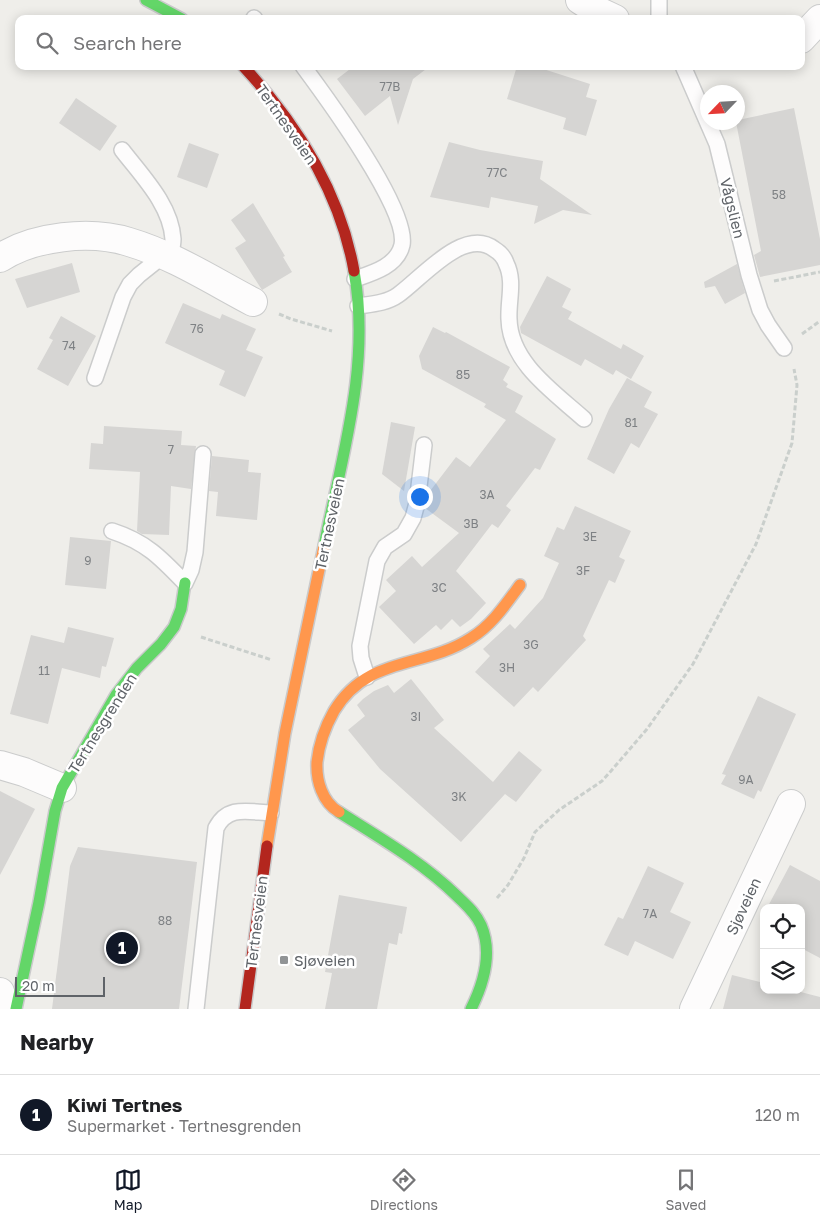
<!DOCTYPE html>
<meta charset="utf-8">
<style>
:root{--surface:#fff;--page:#f6f6f6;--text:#202124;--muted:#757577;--line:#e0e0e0;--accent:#111827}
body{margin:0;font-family:"Golos Text",sans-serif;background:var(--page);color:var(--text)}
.controls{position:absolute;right:15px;bottom:15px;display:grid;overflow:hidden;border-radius:10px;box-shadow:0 2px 12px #0003}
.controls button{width:45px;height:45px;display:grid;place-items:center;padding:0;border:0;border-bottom:1px solid var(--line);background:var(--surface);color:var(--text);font:25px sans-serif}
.compass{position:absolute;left:700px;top:85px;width:45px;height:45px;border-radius:50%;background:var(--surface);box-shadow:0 2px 12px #0003;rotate:245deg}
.scale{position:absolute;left:15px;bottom:12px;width:90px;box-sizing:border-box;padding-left:5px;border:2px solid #5f6368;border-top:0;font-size:14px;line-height:18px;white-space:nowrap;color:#5f6368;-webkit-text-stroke:4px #fff;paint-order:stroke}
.you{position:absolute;left:419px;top:496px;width:18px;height:18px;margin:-12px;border:4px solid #fff;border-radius:50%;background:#1a73e8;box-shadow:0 0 0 8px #1a73e833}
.badge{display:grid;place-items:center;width:32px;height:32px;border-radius:50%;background:var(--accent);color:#fff;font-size:16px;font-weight:700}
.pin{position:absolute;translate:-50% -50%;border:2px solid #fff;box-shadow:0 1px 5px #0006}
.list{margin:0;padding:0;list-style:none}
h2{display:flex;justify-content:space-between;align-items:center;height:65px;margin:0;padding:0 20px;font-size:21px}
h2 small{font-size:16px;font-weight:400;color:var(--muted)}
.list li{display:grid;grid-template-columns:32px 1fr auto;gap:15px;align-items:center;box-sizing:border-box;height:80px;padding:0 20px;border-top:1px solid var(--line)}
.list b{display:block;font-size:19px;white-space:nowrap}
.list p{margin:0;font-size:16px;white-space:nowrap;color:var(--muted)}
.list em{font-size:16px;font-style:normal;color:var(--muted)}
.icon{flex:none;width:28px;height:28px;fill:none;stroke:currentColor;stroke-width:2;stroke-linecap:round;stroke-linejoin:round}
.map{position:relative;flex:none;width:820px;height:1009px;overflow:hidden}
.search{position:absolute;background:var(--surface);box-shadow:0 2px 12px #0003;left:15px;right:15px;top:15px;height:55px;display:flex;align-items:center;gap:12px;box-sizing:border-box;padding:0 18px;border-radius:10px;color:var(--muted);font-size:19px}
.sheet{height:145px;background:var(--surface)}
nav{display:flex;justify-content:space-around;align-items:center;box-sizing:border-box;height:70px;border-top:1px solid var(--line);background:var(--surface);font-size:14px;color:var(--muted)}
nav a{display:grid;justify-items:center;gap:2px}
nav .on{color:var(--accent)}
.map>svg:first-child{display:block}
.building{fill:#d6d5d3}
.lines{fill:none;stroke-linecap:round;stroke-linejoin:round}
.lane-casing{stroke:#cbcccc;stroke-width:18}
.street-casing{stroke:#cbcccc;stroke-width:30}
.fast-casing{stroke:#cacacb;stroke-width:14}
.slow-casing{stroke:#cacacb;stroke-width:14}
.jam-casing{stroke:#cacacb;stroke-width:14}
.path{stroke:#cacfcc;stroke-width:3;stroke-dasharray:5 2.5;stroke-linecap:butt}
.lane{stroke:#fdfcfc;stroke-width:15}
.street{stroke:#fdfcfc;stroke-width:28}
.fast{stroke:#63d668;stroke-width:11}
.slow{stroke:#ff974d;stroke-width:11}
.jam{stroke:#b3261e;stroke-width:11}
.poi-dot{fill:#919496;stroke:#fff;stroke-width:2}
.labels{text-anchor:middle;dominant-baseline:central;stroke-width:5;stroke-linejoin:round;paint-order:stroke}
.number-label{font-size:12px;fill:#7e8184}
.street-label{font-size:15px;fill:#5f6368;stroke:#fff}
.poi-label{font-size:15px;fill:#5f6368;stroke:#fff;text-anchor:start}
</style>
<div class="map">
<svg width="820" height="1009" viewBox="0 0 820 1009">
<rect width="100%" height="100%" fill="#efeeea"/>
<!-- building -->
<g class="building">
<polygon points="354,66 430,66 413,79 398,125 390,96 365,116 337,79"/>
<polygon points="517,66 534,66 590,84 586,97 597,100 586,136 563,129 566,118 507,99"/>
<polygon points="76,98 117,126 100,151 59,123"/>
<polygon points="794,108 820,239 820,265 760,277 754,255 761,251 736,122 738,120"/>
<polygon points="449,142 480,150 543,161 540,179 592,215 563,210 534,224 538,206 491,197 489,208 430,197"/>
<polygon points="189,143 219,154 207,188 177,177"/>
<polygon points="253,203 285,256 283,257 292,272 262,290 235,248 246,241 231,220"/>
<polygon points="72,263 80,292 27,308 15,279"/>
<polygon points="737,264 745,293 725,304 715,286 705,288 704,282"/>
<polygon points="547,276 571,289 562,307 572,312 568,319 621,349 623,344 644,356 631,379 616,370 613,375 585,359 581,366 521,333 520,327"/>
<polygon points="183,303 220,319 222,314 256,329 246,350 263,357 245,397 219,385 225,371 165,343"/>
<polygon points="61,316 96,336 68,386 37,369 53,340 49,338"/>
<polygon points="433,327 445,333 446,332 510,367 503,380 508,384 506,387 523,396 515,412 556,439 540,470 535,468 506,506 511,510 498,528 492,524 456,571 486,603 471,619 460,627 452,619 441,630 436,625 414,644 379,607 396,591 386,580 412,556 422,567 459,533 425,508 427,495 456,457 470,467 506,420 484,407 486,404 422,369 419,356"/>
<polygon points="627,378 652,392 644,407 658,414 639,448 631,443 614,474 587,459 609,409"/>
<polygon points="391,422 415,427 404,491 382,474"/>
<polygon points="104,426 182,431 181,445 196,446 191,489 171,486 169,535 142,534 137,531 140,472 89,469 91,443 103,444"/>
<polygon points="212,456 249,460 248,472 261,473 257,520 216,516 218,492 209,491"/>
<polygon points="575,506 631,531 619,557 625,560 615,583 609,580 583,636 586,640 538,692 533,687 514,707 475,672 490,656 483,649 510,624 515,629 543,598 559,563 544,556 557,527 564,530"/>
<polygon points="70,537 111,541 106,589 65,585"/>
<polygon points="68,627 114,638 106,667 102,666 100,678 62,668 48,724 10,714 31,635 64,643"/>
<polygon points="411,679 444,720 434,728 493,782 519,751 542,770 516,802 505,794 461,842 380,769 348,730 365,716 357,705 363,699 374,691 388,685 394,693"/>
<polygon points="758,696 796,714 761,792 758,790 754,799 721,784 726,775 722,774"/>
<polygon points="0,791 35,809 0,875"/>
<polygon points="78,847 197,862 179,1009 52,1009 70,866"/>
<polygon points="790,865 820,881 820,958 801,948 801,908 767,908"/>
<polygon points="648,866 684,883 670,912 691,922 673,959 635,941 628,956 604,945 618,917 623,919"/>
<polygon points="339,895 407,907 402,934 399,933 397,945 389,943 377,1009 325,1009 332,973 325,972"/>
<polygon points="732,975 764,983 764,990 793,990 820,997 820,1009 723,1009"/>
</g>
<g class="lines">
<defs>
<g id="lane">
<polyline points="659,0 659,19"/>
<polyline points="254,18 255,19"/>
<path d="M303,66C326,97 409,210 402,245C397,266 373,273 355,279"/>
<polyline points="683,66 717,144 749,275 760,310 768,325 784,348"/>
<path d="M122,150C142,176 171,205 173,239C173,245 171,252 170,258"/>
<path d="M358,306C372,304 387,303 398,295C421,279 464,226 494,249C499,252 504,257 506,263C515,281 508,300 509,319C510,363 554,392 584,419"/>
<polyline points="95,378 123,297 130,284 139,275 164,255"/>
<path d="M112,531C146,542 161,558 185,583L191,570L195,552L203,454"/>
<polyline points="367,677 361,658 360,646 377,561 385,547 404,534 413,518 417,503 424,445"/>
<path d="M196,1009L216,828C228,805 248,812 271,813"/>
</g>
<g id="street">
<polyline points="580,0 596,10 615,19"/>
<polyline points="801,39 820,19"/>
<path d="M0,258C34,236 90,230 129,242C173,255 213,281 253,302"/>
<polyline points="0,765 24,772 62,788"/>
<polyline points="0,992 6,1009"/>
<polyline points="694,1009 791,804"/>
</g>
<g id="fast">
<polyline points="146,0 182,19"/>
<path d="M324,546C342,456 371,364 354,271"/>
<path d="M339,812C380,838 422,862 457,896C466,905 475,912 481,925C493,953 484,983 471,1009"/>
<polyline points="16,1009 39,902 55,811 62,788 116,695 137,668 161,644 174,627 181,609 185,583"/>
</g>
<g id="slow">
<path d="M339,812C322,802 316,780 317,762C319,744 325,727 334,711C368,655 423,669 471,638C492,625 506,604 520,585"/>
<polyline points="267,846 285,733 324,546"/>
</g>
<g id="jam">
<path d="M243,66C297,124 340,192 354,271"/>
<polyline points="245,1009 267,846"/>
</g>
</defs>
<!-- lane casing -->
<use href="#lane" class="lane-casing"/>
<!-- street casing -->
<use href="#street" class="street-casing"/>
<!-- fast casing -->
<use href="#fast" class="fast-casing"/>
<!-- slow casing -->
<use href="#slow" class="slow-casing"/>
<!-- jam casing -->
<use href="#jam" class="jam-casing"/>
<!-- path -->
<g class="path">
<polyline points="774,281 820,272"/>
<polyline points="279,314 291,319 332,331"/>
<polyline points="802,334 820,321"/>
<polyline points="201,637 272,660"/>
<polyline points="497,898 508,885 524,858 535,832 559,810 602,781 611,771 647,729 693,664 756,544 792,443 797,385 794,369"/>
</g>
<!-- lane -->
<use href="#lane" class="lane"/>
<!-- street -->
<use href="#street" class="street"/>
<!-- fast -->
<use href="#fast" class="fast"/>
<!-- slow -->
<use href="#slow" class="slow"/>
<!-- jam -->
<use href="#jam" class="jam"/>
</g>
<!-- markers -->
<rect class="poi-dot" x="279" y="955" width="10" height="10" rx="2.5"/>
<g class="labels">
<!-- number labels -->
<g class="number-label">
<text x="390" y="86">77B</text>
<text x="497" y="172">77C</text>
<text x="779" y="194">58</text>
<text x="197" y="328">76</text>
<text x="69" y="345">74</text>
<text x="463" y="374">85</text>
<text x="631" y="422">81</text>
<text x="171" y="449">7</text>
<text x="487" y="494">3A</text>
<text x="471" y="523">3B</text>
<text x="590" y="536">3E</text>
<text x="88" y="560">9</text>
<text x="583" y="570">3F</text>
<text x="439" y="587">3C</text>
<text x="531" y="644">3G</text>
<text x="507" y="667">3H</text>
<text x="44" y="670">11</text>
<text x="416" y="716">3I</text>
<text x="746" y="779">9A</text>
<text x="459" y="796">3K</text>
<text x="650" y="913">7A</text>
<text x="165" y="920">88</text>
</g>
<!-- street labels -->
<g class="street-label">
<text transform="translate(287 124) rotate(55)">Tertnesveien</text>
<text transform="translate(733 208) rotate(76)">Vågslien</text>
<text transform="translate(329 524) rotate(-78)">Tertnesveien</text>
<text transform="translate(102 723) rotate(-58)">Tertnesgrenden</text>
<text transform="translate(743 906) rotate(-65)">Sjøveien</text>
<text transform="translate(256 922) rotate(-83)">Tertnesveien</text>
</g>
<!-- poi labels -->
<g class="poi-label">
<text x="294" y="960">Sjøveien</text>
</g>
</g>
</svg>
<div class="controls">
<button><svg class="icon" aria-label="locate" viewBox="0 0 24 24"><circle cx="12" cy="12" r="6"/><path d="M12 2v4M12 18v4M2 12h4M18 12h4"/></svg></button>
<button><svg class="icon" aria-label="layers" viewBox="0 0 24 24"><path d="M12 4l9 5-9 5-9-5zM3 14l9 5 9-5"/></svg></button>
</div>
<svg class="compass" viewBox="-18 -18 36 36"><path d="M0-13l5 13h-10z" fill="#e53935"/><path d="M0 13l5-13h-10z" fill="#757577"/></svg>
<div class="scale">20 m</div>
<div class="you"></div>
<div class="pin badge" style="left:122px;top:948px">1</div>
<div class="search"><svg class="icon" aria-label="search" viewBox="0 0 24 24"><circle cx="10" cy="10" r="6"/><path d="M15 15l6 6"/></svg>Search here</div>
</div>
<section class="sheet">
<h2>Nearby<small></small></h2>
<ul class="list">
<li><span class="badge">1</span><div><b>Kiwi Tertnes</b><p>Supermarket · Tertnesgrenden</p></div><em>120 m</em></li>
</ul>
</section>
<nav>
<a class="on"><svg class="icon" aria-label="map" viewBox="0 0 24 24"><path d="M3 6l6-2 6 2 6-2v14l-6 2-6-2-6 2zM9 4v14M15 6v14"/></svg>Map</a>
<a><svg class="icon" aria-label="directions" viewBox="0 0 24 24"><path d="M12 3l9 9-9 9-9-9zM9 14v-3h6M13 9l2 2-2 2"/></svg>Directions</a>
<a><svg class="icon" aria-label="saved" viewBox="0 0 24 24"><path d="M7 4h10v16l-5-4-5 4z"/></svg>Saved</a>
</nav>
